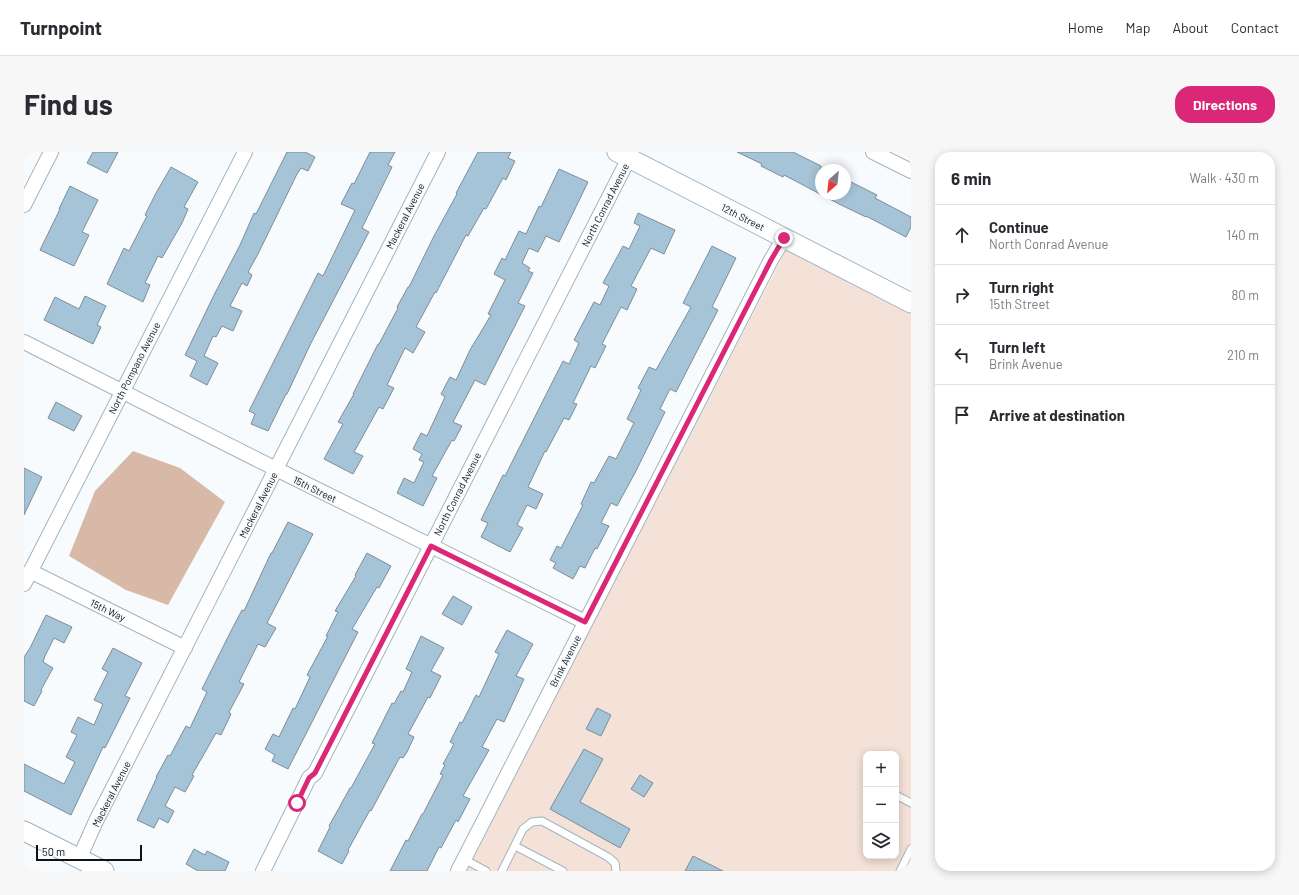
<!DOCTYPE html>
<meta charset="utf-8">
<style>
:root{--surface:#fff;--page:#f7f7f7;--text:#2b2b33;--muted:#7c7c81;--line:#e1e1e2;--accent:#db2777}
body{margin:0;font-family:Barlow,sans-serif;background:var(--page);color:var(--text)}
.controls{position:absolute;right:12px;bottom:12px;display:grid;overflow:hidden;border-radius:8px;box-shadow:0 2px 10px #0003}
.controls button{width:36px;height:36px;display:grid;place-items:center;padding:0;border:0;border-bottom:1px solid var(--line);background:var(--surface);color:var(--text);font:20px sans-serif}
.compass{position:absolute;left:791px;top:12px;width:36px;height:36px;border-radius:50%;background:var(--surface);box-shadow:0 2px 10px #0003;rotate:207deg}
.scale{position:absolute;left:12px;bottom:10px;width:106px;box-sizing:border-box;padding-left:4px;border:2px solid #0c1216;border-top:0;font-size:11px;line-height:14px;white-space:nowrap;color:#0c1216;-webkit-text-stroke:3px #f7fbfd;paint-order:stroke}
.stop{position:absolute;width:12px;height:12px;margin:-9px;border:3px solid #db2777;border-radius:50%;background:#fff}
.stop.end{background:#db2777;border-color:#fff;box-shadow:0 1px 4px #0008}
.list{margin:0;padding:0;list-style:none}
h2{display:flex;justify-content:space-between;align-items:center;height:52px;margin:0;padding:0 16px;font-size:17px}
h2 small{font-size:13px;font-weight:400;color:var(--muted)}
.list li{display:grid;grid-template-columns:26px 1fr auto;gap:12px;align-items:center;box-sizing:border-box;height:60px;padding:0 16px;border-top:1px solid var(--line)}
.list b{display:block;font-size:15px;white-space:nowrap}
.list p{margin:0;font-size:13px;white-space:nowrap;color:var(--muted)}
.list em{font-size:13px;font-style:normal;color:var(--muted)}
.icon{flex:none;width:22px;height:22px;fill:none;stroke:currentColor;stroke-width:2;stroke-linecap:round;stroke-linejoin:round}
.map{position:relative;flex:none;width:887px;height:719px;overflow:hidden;border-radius:16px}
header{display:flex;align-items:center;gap:24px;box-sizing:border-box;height:56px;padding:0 20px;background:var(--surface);border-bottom:1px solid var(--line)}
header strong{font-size:19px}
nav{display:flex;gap:22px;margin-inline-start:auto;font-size:14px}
.intro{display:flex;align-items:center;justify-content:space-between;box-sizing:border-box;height:96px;padding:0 24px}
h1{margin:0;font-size:28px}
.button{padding:10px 18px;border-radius:16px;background:var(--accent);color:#fff;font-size:14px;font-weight:700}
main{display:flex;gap:24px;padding:0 24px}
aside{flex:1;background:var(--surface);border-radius:16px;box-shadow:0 2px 10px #0003}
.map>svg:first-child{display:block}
.green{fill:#f4e1d7;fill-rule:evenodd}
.water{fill:#d8b9a8}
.building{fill:#a6c4d7;stroke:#7d8d98}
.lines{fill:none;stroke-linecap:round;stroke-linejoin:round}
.lane-casing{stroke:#a3b4bf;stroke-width:9}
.street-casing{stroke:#a3b4bf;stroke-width:16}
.secondary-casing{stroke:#a3b4bf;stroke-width:21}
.lane{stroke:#fff;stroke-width:7}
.street{stroke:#fff;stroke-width:14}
.secondary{stroke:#fff;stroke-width:19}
.route{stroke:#db2777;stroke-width:5}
.labels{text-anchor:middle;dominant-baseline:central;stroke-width:3;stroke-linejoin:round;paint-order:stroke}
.street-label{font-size:10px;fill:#0c1216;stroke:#f7fbfd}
</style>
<header>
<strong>Turnpoint</strong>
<nav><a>Home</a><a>Map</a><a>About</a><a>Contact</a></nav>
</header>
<div class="intro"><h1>Find us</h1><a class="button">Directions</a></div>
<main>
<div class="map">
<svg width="887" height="719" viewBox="0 0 887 719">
<rect width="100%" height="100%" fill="#f7fbfd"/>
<!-- green -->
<path class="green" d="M763,96L887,160V719H443L568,474ZM842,602H872V704H842Z"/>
<!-- water -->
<polygon class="water" points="109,299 156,316 201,350 144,453 102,438 45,404 71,339"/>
<!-- building -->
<g class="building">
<polygon points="69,0 94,0 83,21 63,11"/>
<polygon points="263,0 281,0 291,5 284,19 277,16 273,22 234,102 224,120 228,123 223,134 218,131 206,154 218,159 209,179 198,174 192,185 189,184 180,204 194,211 183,233 166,224 173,209 161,203 191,141 216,93 230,61 232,62"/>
<polygon points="346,0 371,0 364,13 368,15 338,76 345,80 287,191 263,242 262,242 244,279 227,272 231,262 225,259 294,121 299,124 331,58 317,52 328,31 330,32"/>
<polygon points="454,0 487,0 484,6 491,9 482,28 479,26 462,57 460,56 444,84 442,83 412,141 411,140 392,175 401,180 389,201 381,196 363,233 370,236 359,257 355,255 330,300 339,304 329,322 300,307 319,272 314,270 330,242 329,242 354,192 355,192 374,156 373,155 384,135 385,135 410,84 433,42 432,41"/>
<polygon points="713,0 769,0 797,14 797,42 821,42 821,27 853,43 851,46 887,65 887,75 882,85 842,64 842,65 817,53 760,23 759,25 737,14 738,12"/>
<polygon points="147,15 174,30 160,55 164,57 158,71 138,106 134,104 121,131 126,133 119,150 83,132 100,96 105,99 123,64 121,63 132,41"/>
<polygon points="535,17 564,30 535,90 522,84 514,100 505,96 498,111 506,116 504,119 509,121 494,151 501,154 461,233 451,228 429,270 438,274 430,289 428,288 408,324 413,326 399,354 373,341 380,326 390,331 400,310 395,308 398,302 389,297 397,281 403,284 421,245 417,242 426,225 432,228 446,198 467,163 464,162 481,128 470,122 478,106 481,108 495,79 502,82 515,54 517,55"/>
<polygon points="46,34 74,48 58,80 65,83 50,114 16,98 36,57 35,57"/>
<polygon points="614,61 651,78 640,102 627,96 607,134 613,137 603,158 597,155 578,192 582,194 571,216 567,214 549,251 553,252 545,268 540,266 522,300 521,299 504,335 519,342 512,357 503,353 493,373 499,376 486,400 457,385 464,371 457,368 479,323 481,324 539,209 545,212 555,191 550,188 570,150 576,153 585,134 579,131 599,94 605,97 616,74 610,71"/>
<polygon points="688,94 712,106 688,155 694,158 652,240 646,237 636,257 641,260 612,319 593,354 587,351 577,371 585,374 573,397 571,396 561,416 556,414 549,427 529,416 532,411 526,408 533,394 537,396 559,353 557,352 567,330 570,331 585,304 592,307 610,271 603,267 617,238 614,236 625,215 632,218 667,155 659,151"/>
<polygon points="61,144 82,154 73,173 77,175 69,192 20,168 31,145 55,157"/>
<polygon points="32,250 58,264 50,279 24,266"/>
<polygon points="0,316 18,325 0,363"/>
<polygon points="264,370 289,382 243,471 252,476 241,495 234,492 215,530 220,532 205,560 207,562 197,583 192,581 168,623 170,624 161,640 151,635 141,654 150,659 144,671 135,666 130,676 113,668 133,625 132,625 144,603 146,604 162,574 166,576 183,540 178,537 208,477 218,458 220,459 247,401 248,401"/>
<polygon points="343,401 367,414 355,436 353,435 328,477 334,480 264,617 248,609 251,603 241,597 249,582 255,585 269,556 271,557 286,525 283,523 304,484 302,484 314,460 311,459 332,424 331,423"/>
<polygon points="429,444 448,455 438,473 418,462"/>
<polygon points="22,463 48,475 40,491 30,486 21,504 19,510 29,516 17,538 18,539 10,554 0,549 0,505 6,496"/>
<polygon points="483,478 509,492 492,524 500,527 480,570 473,567 458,595 465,598 439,644 446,647 434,670 432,668 417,696 415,695 403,719 366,719 382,688 384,689 398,662 399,662 419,623 416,622 421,613 419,612 430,592 426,590 436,570 438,571 452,543 455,545 475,502 471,500"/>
<polygon points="397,484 420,496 407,519 417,524 406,546 404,545 384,582 390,585 383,600 379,606 376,605 347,659 346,658 324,698 325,699 318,712 294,699 306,675 305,674 326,636 327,636 351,592 348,591 368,551 370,552 377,539 379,540 388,520 382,517"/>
<polygon points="89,496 118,511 101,544 106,546 81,596 79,595 47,663 0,639 0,612 40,632 51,610 42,605 53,583 47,580 54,565 70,573 79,552 70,548 84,520 78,517"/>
<polygon points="573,556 587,563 577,584 562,577"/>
<polygon points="560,597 579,607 556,650 606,677 596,696 526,657"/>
<polygon points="616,623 629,631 620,645 607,637"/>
<polygon points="170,697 181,703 183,699 205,710 201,719 174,719 162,712"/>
<polygon points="669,704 699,719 661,719"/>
</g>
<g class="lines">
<defs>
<g id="lane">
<polyline points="872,643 887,651"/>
<polyline points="491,694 539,719"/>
<polyline points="440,707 462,719"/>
<polyline points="478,719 499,677 508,670 518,669 584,705 591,711 592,719"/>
<polyline points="876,719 887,697"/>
</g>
<g id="street">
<polyline points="849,0 887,19"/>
<polyline points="0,53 27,0"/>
<polyline points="0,190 252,317 561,470"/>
<polyline points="6,419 161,496"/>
<polyline points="0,432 221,0"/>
<polyline points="55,707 72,669 414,0"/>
<polyline points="239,719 285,626 291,621 605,6"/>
<polyline points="434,719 747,108 760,86"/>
</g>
<g id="secondary">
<polyline points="593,0 887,151"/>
<polyline points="0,679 80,719"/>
</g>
</defs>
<!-- lane casing -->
<use href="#lane" class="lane-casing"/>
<!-- street casing -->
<use href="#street" class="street-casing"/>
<!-- secondary casing -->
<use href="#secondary" class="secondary-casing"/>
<!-- lane -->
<use href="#lane" class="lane"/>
<!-- street -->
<use href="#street" class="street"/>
<!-- secondary -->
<use href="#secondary" class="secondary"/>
</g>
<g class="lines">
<!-- route -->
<polyline class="route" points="273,651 285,626 291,621 407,394 561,470 747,108 760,86"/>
</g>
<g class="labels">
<!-- street labels -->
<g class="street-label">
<text transform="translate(581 53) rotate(-63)">North Conrad Avenue</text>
<text transform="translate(381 64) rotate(-63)">Mackeral Avenue</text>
<text transform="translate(719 65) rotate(27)">12th Street</text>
<text transform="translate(110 216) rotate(-63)">North Pompano Avenue</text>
<text transform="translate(291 337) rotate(26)">15th Street</text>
<text transform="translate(433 342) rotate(-63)">North Conrad Avenue</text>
<text transform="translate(234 353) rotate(-63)">Mackeral Avenue</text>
<text transform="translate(84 458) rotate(26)">15th Way</text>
<text transform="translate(541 509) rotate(-63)">Brink Avenue</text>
<text transform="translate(87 642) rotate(-63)">Mackeral Avenue</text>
</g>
</g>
</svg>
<div class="controls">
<button>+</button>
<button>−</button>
<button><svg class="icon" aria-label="layers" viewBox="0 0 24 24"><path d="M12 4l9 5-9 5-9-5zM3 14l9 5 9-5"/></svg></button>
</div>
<svg class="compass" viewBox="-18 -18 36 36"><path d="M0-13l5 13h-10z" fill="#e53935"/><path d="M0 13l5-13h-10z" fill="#7c7c81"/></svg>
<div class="scale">50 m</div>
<div class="stop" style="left:273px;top:651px"></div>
<div class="stop end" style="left:760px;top:86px"></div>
</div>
<aside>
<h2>6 min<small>Walk · 430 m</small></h2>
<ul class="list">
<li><svg class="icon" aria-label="ahead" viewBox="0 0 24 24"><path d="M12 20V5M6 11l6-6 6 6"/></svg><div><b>Continue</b><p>North Conrad Avenue</p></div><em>140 m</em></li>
<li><svg class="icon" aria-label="right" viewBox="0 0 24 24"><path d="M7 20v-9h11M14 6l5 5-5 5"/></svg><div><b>Turn right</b><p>15th Street</p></div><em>80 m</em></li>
<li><svg class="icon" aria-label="left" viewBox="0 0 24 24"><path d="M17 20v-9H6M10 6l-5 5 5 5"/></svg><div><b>Turn left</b><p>Brink Avenue</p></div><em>210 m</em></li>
<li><svg class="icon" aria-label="arrive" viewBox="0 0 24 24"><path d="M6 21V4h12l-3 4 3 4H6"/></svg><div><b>Arrive at destination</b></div></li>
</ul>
</aside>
</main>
